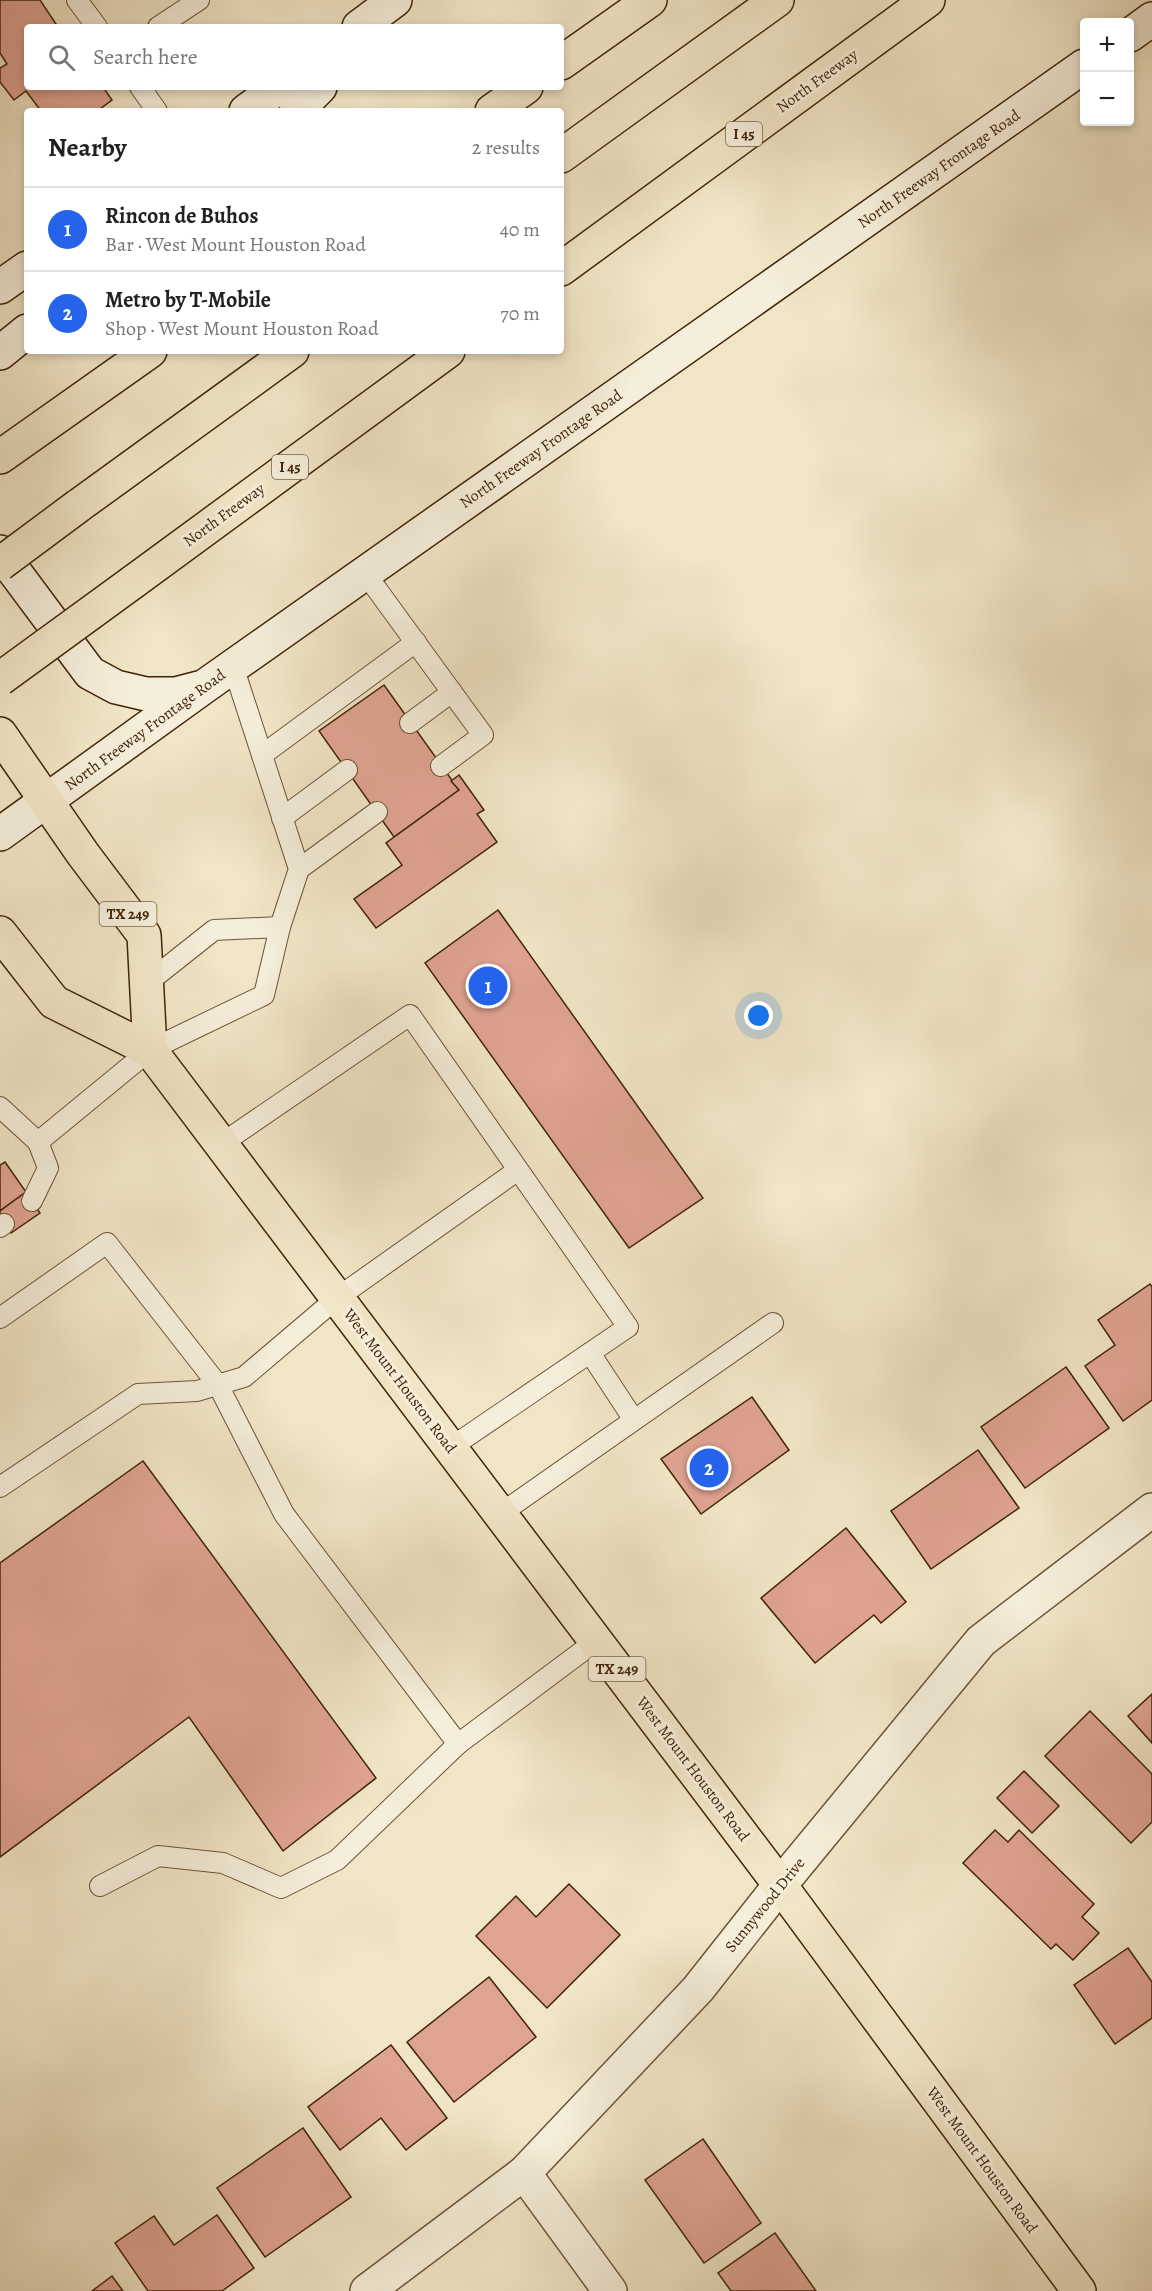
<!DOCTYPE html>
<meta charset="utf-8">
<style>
:root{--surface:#fff;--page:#f2f2f2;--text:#222;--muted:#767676;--line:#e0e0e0;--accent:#2563eb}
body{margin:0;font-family:Alegreya,serif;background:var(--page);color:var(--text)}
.controls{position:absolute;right:18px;top:18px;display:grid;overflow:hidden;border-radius:6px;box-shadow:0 3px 9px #0003}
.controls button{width:54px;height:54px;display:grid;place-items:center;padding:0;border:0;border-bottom:2px solid var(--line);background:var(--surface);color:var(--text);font:30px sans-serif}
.you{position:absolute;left:759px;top:1016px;width:21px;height:21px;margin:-15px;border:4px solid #fff;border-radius:50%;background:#1a73e8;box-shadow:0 0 0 9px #1a73e833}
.badge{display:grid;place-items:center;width:39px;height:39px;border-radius:50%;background:var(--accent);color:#fff;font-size:20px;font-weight:700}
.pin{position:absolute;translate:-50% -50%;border:3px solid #fff;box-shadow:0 2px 6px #0006}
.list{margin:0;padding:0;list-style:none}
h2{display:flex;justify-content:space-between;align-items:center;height:78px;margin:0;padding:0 24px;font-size:26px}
h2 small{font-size:20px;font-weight:400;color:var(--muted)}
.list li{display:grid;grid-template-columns:39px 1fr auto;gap:18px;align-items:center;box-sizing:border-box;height:84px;padding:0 24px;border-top:2px solid var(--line)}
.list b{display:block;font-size:22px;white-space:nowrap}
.list p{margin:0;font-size:20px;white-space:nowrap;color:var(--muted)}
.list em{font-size:20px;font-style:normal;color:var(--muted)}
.icon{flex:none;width:33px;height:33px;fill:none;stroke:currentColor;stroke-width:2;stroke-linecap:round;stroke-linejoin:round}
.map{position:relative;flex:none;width:1152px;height:2291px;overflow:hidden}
.search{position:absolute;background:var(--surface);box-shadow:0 3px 9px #0003;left:24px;top:24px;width:540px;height:66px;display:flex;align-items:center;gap:15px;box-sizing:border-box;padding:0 21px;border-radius:6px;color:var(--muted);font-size:22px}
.panel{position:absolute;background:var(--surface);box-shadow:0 3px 9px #0003;left:24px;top:108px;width:540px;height:246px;border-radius:6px}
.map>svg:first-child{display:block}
.building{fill:#dfa391;stroke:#412407;stroke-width:1.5}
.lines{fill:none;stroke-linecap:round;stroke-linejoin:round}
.lane-casing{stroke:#6d5437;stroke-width:22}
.street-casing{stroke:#6d5437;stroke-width:36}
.secondary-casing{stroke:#412407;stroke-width:36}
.primary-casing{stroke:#412407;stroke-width:36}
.highway-casing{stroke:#412407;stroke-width:36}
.lane{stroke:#f5eeda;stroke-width:20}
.street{stroke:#f5eeda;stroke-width:33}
.secondary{stroke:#f5eeda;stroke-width:33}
.primary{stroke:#f0e5c6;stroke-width:33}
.highway{stroke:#f0e5c6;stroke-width:33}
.highway-bridge-casing{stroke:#412407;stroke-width:36;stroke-linecap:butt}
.highway-bridge{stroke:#f0e5c6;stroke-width:33}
.labels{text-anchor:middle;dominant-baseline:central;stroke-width:6;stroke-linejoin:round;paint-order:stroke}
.shield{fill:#f5eeda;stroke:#776146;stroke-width:1.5}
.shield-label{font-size:15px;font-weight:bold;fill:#412407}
.street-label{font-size:16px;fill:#412407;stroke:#f5eeda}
</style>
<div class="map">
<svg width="1152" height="2291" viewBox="0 0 1152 2291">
<rect width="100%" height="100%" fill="#f0e5c6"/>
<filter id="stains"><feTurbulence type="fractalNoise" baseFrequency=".00333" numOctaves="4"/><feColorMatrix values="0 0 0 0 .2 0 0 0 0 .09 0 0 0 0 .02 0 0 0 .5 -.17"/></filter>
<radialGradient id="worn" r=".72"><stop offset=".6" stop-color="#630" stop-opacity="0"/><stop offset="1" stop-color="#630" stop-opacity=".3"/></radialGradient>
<!-- building -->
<g class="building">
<polygon points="0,0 40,0 58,27 27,27 27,87 103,87 112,100 97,111 41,111 26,91 14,100 0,82 0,68 7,64 0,53"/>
<polygon points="384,685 459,790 394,837 319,731"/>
<polygon points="459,775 484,810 477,814 497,842 376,928 354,899 402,865 386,843 459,790 451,781"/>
<polygon points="498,910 703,1198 629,1248 425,963"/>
<polygon points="5,1162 26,1192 0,1211 0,1165"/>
<polygon points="26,1192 40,1213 11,1233 0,1218 0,1211"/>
<polygon points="1150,1284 1152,1287 1152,1400 1123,1421 1085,1366 1115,1345 1098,1320"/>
<polygon points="1066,1367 1109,1428 1025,1488 981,1427"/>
<polygon points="752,1397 789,1450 701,1514 661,1459"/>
<polygon points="978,1450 1019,1508 931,1569 891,1511"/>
<polygon points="143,1461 376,1778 283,1851 189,1717 0,1857 0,1563"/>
<polygon points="846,1528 906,1602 881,1623 874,1615 815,1663 761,1598"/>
<polygon points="1152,1694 1152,1743 1128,1716"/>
<polygon points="1090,1711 1152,1774 1152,1822 1131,1843 1045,1756"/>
<polygon points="1024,1771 1059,1806 1032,1833 997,1798"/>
<polygon points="995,1830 1008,1842 1019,1830 1094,1904 1082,1917 1099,1933 1073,1960 1056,1944 1051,1949 963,1863"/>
<polygon points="569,1884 620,1935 547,2008 476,1936 516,1896 536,1917"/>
<polygon points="1128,1948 1152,1982 1152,2018 1115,2044 1074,1985"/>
<polygon points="489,1977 536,2037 454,2102 407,2042"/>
<polygon points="391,2045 447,2118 406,2150 381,2118 340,2150 308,2107"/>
<polygon points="303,2128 351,2197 265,2257 217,2188"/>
<polygon points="703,2139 761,2223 704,2263 645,2180"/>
<polygon points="217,2215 254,2268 222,2291 148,2291 115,2243 154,2216 174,2245"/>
<polygon points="775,2233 816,2291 731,2291 718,2273"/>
<polygon points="112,2276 123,2291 92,2291"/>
</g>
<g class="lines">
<defs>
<g id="lane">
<polyline points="77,0 97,27"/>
<polyline points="158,27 199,0"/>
<polyline points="140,87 157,111"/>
<polyline points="365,573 483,735 441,766"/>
<polyline points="410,723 452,692"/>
<polyline points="262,755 416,642"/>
<polyline points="282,818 347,770"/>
<polyline points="299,869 377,812"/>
<polyline points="147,983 214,930 280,927"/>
<polyline points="0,1107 38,1142 150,1050 264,995 280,927 299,869 233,666"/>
<polyline points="221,1144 410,1015 628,1327 450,1448"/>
<polyline points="32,1201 48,1168 38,1142"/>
<polyline points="0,1227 4,1224"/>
<polyline points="0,1318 107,1243 218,1385 284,1514 458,1744 596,1641"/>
<polyline points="590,1353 634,1420"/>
<polyline points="0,1487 138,1394 197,1391 244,1377 337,1298 518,1170"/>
<polyline points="500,1514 773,1323"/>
<polyline points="100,1886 158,1856 223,1863 281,1888 337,1860 458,1744"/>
</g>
<g id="street">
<polyline points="524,2173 610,2291"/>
<polyline points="367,2291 524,2173 698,1989 780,1885 981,1641 1152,1510"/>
</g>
<g id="secondary">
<polyline points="359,27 395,0"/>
<polyline points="1130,35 1152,19"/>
<polyline points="246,111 279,87"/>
<polyline points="296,111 320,87"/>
<polyline points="0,287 27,268"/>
<polyline points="0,353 27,331"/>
<polyline points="0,552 90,673 116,687 146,694 176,694 199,688"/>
<polyline points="0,834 205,686 1084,66"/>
</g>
<g id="primary">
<polyline points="0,734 83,854 144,935 150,1050"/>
<polyline points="0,933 54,1002 150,1050 780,1885 1079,2291"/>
</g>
<g id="highway">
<polyline points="561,63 650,0"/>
<polyline points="492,111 526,87"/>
<polyline points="561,156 777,0"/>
<polyline points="561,269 928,0"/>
<polyline points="0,457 150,351"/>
<polyline points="78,506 292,351"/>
<polyline points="133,582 448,351"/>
</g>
</defs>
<!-- lane casing -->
<use href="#lane" class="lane-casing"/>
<!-- street casing -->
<use href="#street" class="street-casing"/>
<!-- secondary casing -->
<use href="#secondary" class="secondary-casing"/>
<!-- primary casing -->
<use href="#primary" class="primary-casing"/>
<!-- highway casing -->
<use href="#highway" class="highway-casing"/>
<!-- lane -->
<use href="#lane" class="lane"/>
<!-- street -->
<use href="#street" class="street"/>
<!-- secondary -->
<use href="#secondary" class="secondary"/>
<!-- primary -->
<use href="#primary" class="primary"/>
<!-- highway -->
<use href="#highway" class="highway"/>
<defs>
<g id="highway-bridge">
<polyline points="0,564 78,506"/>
<polyline points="0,679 133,582"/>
</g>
</defs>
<!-- highway-bridge casing -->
<use href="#highway-bridge" class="highway-bridge-casing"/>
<!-- highway-bridge -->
<use href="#highway-bridge" class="highway-bridge"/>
</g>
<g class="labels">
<!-- shield labels -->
<g class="shield">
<rect x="726" y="122" width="36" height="24" rx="4.5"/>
<rect x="272" y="455" width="36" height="24" rx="4.5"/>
<rect x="99.5" y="902" width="57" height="24" rx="4.5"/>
<rect x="588.5" y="1657" width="57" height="24" rx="4.5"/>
</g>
<g class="shield-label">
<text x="744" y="134">I 45</text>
<text x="290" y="467">I 45</text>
<text x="128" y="914">TX 249</text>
<text x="617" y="1669">TX 249</text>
</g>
<!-- street labels -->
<g class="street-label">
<text transform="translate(817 81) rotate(-36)">North Freeway</text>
<text transform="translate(939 169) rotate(-35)">North Freeway Frontage Road</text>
<text transform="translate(541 449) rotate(-35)">North Freeway Frontage Road</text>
<text transform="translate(224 515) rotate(-36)">North Freeway</text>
<text transform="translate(145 730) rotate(-36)">North Freeway Frontage Road</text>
<text transform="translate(400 1381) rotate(53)">West Mount Houston Road</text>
<text transform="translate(693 1769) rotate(53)">West Mount Houston Road</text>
<text transform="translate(765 1905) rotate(-51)">Sunnywood Drive</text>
<text transform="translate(982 2160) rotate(54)">West Mount Houston Road</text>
</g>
</g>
<rect width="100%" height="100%" filter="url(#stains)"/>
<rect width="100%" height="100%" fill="url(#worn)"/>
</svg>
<div class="controls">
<button>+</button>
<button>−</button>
</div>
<div class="you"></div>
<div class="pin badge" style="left:488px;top:986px">1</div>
<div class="pin badge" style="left:709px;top:1468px">2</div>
<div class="search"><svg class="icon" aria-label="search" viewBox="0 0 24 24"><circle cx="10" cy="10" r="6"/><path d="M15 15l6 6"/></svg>Search here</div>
<section class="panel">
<h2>Nearby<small>2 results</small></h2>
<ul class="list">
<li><span class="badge">1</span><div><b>Rincon de Buhos</b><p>Bar · West Mount Houston Road</p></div><em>40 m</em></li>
<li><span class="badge">2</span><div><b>Metro by T-Mobile</b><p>Shop · West Mount Houston Road</p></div><em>70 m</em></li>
</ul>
</section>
</div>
